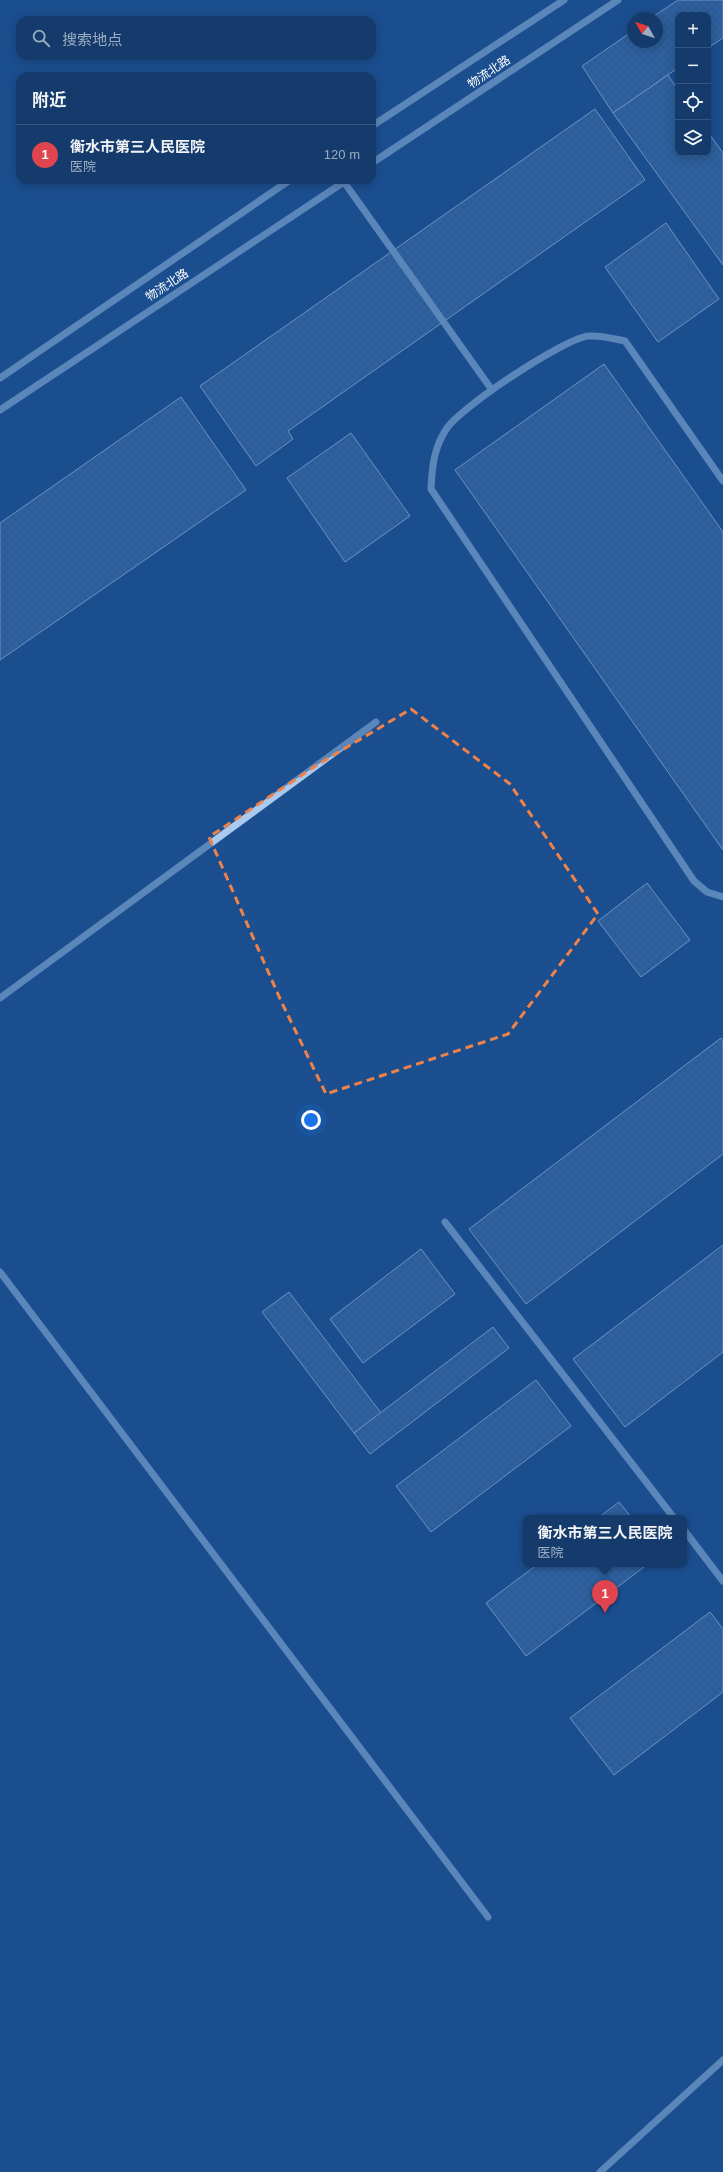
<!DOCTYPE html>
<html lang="zh">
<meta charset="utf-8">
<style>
:root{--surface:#143b6b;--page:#1d4271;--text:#f1f3f6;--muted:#9dadc1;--line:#33557e;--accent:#95b2f1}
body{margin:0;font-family:Arial,"Noto Sans SC",sans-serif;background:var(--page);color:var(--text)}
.controls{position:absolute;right:12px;top:12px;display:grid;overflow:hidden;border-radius:8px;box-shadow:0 2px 10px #0003}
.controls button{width:36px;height:36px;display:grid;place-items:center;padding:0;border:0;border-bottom:1px solid var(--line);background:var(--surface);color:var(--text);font:20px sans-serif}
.compass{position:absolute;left:627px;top:12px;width:36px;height:36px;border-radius:50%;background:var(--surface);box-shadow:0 2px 10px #0003;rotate:309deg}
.you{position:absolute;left:311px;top:1120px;width:14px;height:14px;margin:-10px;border:3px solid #fff;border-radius:50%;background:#1a73e8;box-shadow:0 0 0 6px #1a73e833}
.badge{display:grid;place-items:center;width:26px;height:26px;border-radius:50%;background:var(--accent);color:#fff;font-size:13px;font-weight:700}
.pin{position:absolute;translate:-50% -33px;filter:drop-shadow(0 1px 2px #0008)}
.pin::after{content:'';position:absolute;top:21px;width:14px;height:12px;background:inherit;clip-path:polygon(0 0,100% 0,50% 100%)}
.popup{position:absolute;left:523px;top:1515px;width:164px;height:52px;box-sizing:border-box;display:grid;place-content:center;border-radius:8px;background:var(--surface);filter:drop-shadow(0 1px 3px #0005);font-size:13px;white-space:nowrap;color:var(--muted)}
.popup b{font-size:15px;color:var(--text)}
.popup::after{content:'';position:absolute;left:50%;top:100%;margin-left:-8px;border:8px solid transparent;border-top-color:var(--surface)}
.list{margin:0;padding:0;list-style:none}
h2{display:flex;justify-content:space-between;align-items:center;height:52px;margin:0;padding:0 16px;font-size:17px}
h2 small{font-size:13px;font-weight:400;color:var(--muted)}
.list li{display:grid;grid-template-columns:26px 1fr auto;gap:12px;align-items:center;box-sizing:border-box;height:60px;padding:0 16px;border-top:1px solid var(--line)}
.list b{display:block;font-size:15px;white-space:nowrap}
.list p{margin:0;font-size:13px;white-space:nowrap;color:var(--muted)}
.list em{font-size:13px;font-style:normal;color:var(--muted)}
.icon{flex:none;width:22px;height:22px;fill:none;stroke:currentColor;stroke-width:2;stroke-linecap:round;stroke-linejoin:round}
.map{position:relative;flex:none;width:723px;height:2172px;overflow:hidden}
.search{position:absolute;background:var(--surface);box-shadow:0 2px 10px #0003;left:16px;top:16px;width:360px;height:44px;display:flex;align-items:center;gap:10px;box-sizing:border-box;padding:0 14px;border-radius:12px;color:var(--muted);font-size:15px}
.panel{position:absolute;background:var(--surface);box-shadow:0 2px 10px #0003;left:16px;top:72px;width:360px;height:112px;border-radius:12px}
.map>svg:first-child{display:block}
.building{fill:url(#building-cross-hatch);stroke:#cfe3fa}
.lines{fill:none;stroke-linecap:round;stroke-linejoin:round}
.minor{stroke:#a9c9ee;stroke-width:7}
.marked{fill:none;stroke:#ee8249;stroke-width:3;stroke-dasharray:8 5;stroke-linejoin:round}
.labels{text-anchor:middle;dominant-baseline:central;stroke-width:3;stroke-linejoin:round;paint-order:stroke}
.street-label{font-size:12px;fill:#fff;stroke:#1b4f8f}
</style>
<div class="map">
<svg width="723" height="2172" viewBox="0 0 723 2172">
<defs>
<pattern id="building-cross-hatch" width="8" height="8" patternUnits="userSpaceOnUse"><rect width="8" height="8" fill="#4478b7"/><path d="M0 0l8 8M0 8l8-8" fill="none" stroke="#486282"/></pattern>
</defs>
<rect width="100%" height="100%" fill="#1b4f8f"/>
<!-- building -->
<g class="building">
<polygon points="678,0 723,0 723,38 708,48 708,15 678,15 678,68 613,113 582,66 633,31 633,42 657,42 657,18 651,18"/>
<polygon points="668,75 678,90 678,153 708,153 708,132 723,153 723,265 613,113"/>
<polygon points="595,109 645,180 288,431 293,439 256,466 200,386"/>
<polygon points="666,223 719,299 658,342 605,267"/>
<polygon points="604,364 723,532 723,850 455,470"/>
<polygon points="181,397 246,490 0,660 0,523"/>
<polygon points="351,433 410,516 345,562 287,478"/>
<polygon points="647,883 690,940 641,977 598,921"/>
<polygon points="721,1038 723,1041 723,1154 526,1304 469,1229"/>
<polygon points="723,1245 723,1352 625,1427 573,1359"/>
<polygon points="421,1249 455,1294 363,1363 330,1319"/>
<polygon points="289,1292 381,1413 354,1433 262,1312"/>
<polygon points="493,1327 509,1348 370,1454 354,1433"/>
<polygon points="536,1380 571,1426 431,1532 396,1486"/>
<polygon points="619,1502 632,1518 598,1518"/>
<polygon points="538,1564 648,1564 526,1656 486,1603"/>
<polygon points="710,1612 723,1629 723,1692 614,1775 570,1718"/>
</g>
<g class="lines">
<!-- minor -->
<g class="minor">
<polyline points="372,126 564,0"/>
<polyline points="372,163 618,0"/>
<polyline points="344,182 492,390"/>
<polyline points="0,378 290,180"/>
<polyline points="0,410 347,180"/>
<path d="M723,481L625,341C614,339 601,335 589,336C566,337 461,407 447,428C434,447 432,466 431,489L694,881L707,892L723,897"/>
<polyline points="0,998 376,722"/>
<polyline points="445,1222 674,1518"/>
<polyline points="0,1272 488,1917"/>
<polyline points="684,1530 723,1581"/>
<polyline points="600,2172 723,2060"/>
</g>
</g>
<!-- marked area -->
<path d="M0 0H723V2172H0ZM411,709L510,784L598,914L508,1034L326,1094L281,1001L209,837L317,765Z" fill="#1b4f8f" fill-opacity=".55" fill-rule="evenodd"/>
<path class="marked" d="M411,709L510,784L598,914L508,1034L326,1094L281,1001L209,837L317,765Z"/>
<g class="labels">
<!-- street labels -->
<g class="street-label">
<text transform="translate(489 72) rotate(-34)">物流北路</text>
<text transform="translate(167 285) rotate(-33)">物流北路</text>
</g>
</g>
</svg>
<div class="controls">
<button>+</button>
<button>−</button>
<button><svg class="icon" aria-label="locate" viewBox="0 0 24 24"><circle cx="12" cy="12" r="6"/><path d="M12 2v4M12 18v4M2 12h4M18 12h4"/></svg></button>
<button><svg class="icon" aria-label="layers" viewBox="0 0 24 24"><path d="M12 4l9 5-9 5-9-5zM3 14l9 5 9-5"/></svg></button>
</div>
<svg class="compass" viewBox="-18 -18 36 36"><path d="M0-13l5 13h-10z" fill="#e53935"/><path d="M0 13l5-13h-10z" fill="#9dadc1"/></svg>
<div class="you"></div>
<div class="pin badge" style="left:605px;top:1613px;background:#e0444e">1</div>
<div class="popup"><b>衡水市第三人民医院</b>医院</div>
<div class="search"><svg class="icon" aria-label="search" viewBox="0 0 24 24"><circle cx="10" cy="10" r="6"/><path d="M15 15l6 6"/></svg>搜索地点</div>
<section class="panel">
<h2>附近<small></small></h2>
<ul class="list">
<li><span class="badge" style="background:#e0444e">1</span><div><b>衡水市第三人民医院</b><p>医院</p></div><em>120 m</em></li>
</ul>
</section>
</div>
